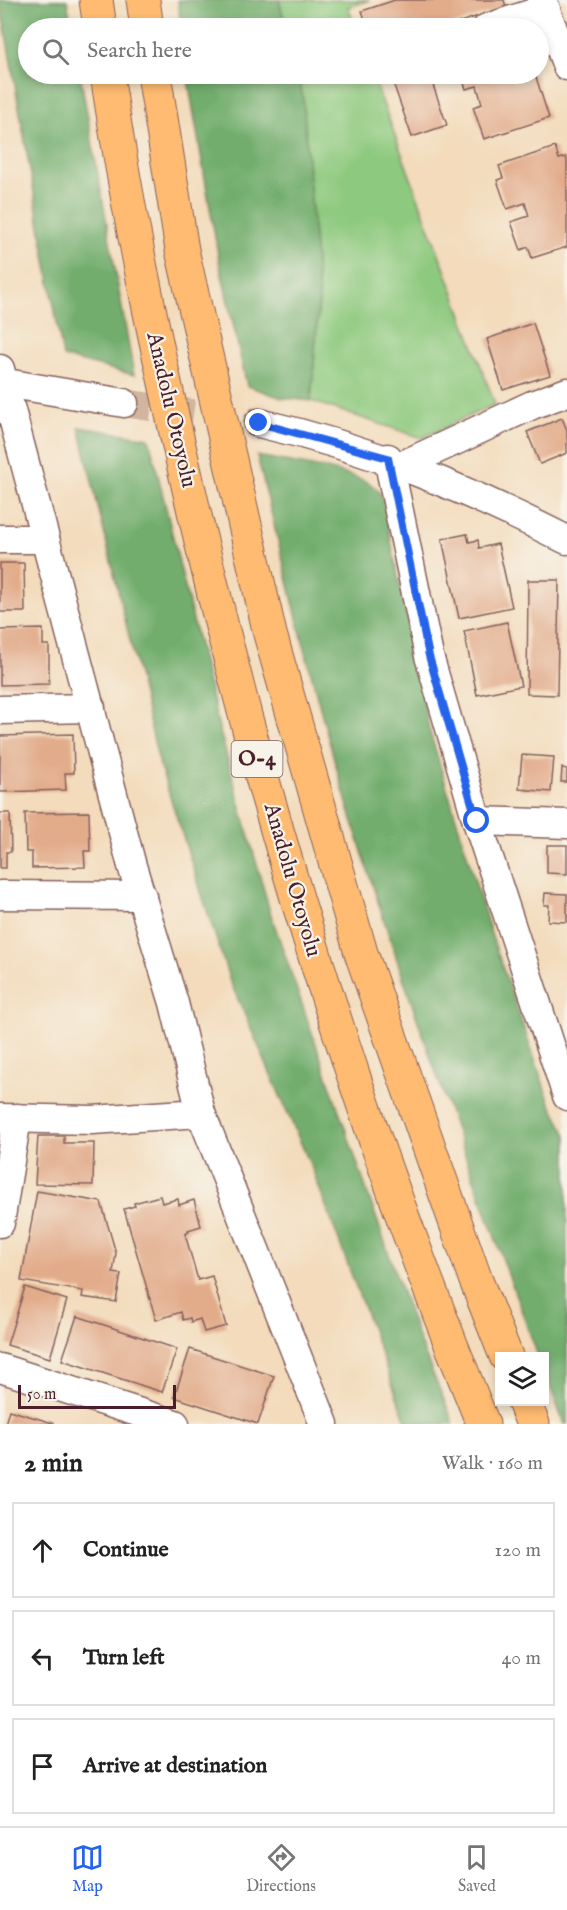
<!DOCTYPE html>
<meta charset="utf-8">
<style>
:root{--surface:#fff;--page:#f2f2f2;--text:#222;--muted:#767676;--line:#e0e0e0;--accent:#2563eb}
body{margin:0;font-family:"IM FELL English",serif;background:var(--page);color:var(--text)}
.controls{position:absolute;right:18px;bottom:18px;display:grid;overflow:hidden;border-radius:0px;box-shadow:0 3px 9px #0003}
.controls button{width:54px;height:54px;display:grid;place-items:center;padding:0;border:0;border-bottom:2px solid var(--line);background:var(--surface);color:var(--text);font:30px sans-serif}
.scale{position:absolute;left:18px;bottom:15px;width:158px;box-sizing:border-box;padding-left:6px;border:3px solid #4a1f2b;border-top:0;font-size:16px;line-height:21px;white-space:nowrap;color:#4a1f2b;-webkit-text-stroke:4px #f7f3e8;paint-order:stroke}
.stop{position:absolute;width:18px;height:18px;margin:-14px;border:4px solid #2563eb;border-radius:50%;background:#fff}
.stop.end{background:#2563eb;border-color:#fff;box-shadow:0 2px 6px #0008}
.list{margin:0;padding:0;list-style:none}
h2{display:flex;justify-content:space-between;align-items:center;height:78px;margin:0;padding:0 24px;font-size:26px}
h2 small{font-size:20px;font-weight:400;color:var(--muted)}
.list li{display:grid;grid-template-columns:39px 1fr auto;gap:18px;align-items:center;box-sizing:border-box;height:96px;margin:0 12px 12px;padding:0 12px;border:2px solid var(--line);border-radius:0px}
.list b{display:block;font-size:22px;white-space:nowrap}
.list em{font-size:20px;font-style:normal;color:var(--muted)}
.icon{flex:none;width:33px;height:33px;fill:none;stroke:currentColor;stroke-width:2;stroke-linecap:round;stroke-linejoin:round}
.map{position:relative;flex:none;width:567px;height:1424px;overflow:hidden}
.search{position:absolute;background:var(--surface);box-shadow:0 3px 9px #0003;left:18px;right:18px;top:18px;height:66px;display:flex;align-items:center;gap:15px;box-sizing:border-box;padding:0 21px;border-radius:33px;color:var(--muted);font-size:22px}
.sheet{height:402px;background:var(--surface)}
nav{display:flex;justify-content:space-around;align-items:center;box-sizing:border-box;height:84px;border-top:2px solid var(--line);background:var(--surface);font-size:16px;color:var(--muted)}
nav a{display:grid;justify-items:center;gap:3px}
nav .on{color:var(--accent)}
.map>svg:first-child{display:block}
.green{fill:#8dc97e;stroke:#6c7454;stroke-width:1.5}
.forest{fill:#72ad6d;stroke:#5e664c;stroke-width:1.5}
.building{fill:#e2ab8a}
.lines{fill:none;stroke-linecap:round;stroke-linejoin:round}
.minor-tunnel{stroke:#d1b59e;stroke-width:28;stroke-dasharray:28 14;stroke-linecap:butt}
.minor-casing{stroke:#85615d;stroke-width:31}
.highway-casing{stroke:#85615d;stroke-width:35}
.minor{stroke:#fff;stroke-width:28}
.highway{stroke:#febb71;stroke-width:33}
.route{stroke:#2563eb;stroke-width:8}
.labels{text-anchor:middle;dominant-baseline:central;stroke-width:4.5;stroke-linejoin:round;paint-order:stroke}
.shield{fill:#f7f3e8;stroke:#7e5f64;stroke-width:1.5}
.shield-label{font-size:21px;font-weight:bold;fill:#4a1f2b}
.street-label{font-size:22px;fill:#4a1f2b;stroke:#f7f3e8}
</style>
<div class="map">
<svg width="567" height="1424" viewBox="0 0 567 1424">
<rect width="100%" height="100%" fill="#f7f3e8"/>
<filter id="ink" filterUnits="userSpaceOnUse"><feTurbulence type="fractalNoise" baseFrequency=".0167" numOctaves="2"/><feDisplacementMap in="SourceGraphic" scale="12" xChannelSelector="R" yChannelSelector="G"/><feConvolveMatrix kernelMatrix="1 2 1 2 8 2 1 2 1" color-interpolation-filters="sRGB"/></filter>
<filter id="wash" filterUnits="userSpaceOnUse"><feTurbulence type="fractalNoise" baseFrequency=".008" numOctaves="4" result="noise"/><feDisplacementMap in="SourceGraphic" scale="24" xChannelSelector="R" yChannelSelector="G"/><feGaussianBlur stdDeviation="1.35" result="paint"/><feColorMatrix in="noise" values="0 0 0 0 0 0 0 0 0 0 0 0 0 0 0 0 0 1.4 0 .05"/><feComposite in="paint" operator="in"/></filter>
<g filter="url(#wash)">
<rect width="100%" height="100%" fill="#f3dbbb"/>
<!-- green -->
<g class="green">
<polygon points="279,0 370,0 348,7 356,28 286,28"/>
<polygon points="297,74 372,74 495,404 422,438 311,401 319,299"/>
</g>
<!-- forest -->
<g class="forest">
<polygon points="0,0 67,0 72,28 28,28 28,74 80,74 134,375 63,357"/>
<polygon points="178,0 279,0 286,28 181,28"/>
<polygon points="187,74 297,74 303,97 319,299 311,401 282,398 247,386 220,266"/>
<polygon points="79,427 149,438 219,728 270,912 418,1338 454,1424 407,1424 313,1171 230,981 160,766"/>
<path d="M257,456C283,461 362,471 378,490C381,493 382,498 383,502L429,729L492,937L550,1103L567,1135V1424H564L545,1373L544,1356H538C471,1172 403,988 346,800C312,687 286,570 257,456Z"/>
</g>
<g id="blocks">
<!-- building -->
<g class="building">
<polygon points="395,0 504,0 506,7 442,28 368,28 362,11"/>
<polygon points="390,74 429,74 447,125 412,137"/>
<polygon points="461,74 535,74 549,118 484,139 473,107 482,104 477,86 466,89"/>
<polygon points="555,147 559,159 566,157 567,161 567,247 532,258 528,247 521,250 511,222 529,216 525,203 507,209 497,180 503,178 499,166"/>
<polygon points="533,323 550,375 503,390 487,339"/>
<polygon points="562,418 567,430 567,453 540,464 527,432"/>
<polygon points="467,534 469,542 478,540 479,548 498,544 512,607 459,618 442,539"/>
<polygon points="0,563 24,563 25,612 0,612"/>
<polygon points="528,580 559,580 557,695 527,694"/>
<polygon points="507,622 521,686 477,695 464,631"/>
<polygon points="43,629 43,645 49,645 49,684 0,685 0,630"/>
<polygon points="73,734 74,773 65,773 66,790 0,792 0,736"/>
<polygon points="522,755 554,757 551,792 519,789"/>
<polygon points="562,768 567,769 567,782 561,782"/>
<polygon points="89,812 90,851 84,851 85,867 32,868 32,852 26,852 25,813"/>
<polygon points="0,813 10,813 11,852 6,852 6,868 0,868"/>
<polygon points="547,845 567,845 567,874 547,873"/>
<polygon points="545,893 567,894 567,922 548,921 549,905 544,905"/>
<polygon points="38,1136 64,1136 64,1143 94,1143 93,1185 35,1184"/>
<polygon points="37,1191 101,1202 116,1253 113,1273 121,1274 116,1302 82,1297 83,1291 21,1281"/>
<polygon points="160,1196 162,1203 178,1199 179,1205 194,1200 201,1226 188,1230 189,1232 185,1234 198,1280 212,1276 226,1326 204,1332 200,1319 191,1322 190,1318 183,1320 181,1312 156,1320 124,1209 135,1206 134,1203"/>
<polygon points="25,1287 67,1300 50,1358 7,1345"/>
<polygon points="77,1316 177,1349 162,1392 62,1360"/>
<polygon points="190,1349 274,1376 258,1424 174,1397"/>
<polygon points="9,1410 53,1423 53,1424 5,1424"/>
</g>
</g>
</g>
<g filter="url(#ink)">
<use href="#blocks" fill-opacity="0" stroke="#85615d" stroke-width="1.5"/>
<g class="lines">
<!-- minor-tunnel -->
<polyline class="minor-tunnel" points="124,403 259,423"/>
<defs>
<g id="minor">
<polyline points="542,0 567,66"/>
<polyline points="487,28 546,9"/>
<polyline points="0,369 132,866 174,1003 201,1113 92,1120 0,1118"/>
<polyline points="0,382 124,403"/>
<path d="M259,423C372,449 464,488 567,540"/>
<polyline points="388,458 429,656 477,821 567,1096"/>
<polyline points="403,465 532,405 567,392"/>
<polyline points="0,539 45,539"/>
<polyline points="0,710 91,708"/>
<polyline points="477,821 567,824"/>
<polyline points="0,895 142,896"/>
<polyline points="201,1113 324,1424"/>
<polyline points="0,1223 17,1118"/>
<polyline points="0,1368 175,1424"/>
</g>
<g id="highway">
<polyline points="96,0 100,28"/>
<polyline points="143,0 147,28"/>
<path d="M107,74C130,230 164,383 200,537C272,839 365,1137 483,1424"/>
<polyline points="154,74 182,250 270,634 361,953 475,1278 506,1356"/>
<polyline points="524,1402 533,1424"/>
</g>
</defs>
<!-- minor casing -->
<use href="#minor" class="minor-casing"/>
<!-- highway casing -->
<use href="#highway" class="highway-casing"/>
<!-- minor -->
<use href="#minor" class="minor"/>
<!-- highway -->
<use href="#highway" class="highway"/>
</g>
</g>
<g class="lines" filter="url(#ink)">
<!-- route -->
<polyline class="route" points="259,423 388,458 429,656 477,821"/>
</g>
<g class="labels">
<!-- shield labels -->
<rect class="shield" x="231.5" y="741" width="51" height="36" rx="4.5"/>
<g class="shield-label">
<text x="257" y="759">O-4</text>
</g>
<!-- street labels -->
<g class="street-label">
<text transform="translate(171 410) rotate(77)">Anadolu Otoyolu</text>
<text transform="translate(292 880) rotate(74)">Anadolu Otoyolu</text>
</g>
</g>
</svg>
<div class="controls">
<button><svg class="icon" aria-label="layers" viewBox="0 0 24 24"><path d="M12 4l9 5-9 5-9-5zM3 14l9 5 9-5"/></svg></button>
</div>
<div class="scale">50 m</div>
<div class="stop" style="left:477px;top:821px"></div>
<div class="stop end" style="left:259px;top:423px"></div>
<div class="search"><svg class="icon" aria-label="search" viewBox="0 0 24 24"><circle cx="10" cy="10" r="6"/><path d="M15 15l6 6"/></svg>Search here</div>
</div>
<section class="sheet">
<h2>2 min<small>Walk · 160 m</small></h2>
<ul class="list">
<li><svg class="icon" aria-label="ahead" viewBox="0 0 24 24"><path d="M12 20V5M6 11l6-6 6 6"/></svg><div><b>Continue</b></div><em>120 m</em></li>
<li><svg class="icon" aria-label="left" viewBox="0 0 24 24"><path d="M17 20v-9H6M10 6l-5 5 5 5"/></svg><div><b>Turn left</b></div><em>40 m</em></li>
<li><svg class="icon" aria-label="arrive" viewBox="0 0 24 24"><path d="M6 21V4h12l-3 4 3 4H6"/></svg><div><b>Arrive at destination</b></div></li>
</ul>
</section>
<nav>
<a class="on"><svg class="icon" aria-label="map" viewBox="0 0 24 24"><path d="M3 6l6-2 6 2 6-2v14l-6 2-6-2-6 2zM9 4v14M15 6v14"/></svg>Map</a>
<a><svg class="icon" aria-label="directions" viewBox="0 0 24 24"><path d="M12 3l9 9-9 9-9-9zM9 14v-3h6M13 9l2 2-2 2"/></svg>Directions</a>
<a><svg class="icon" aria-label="saved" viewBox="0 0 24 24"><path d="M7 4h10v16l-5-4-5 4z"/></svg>Saved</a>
</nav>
